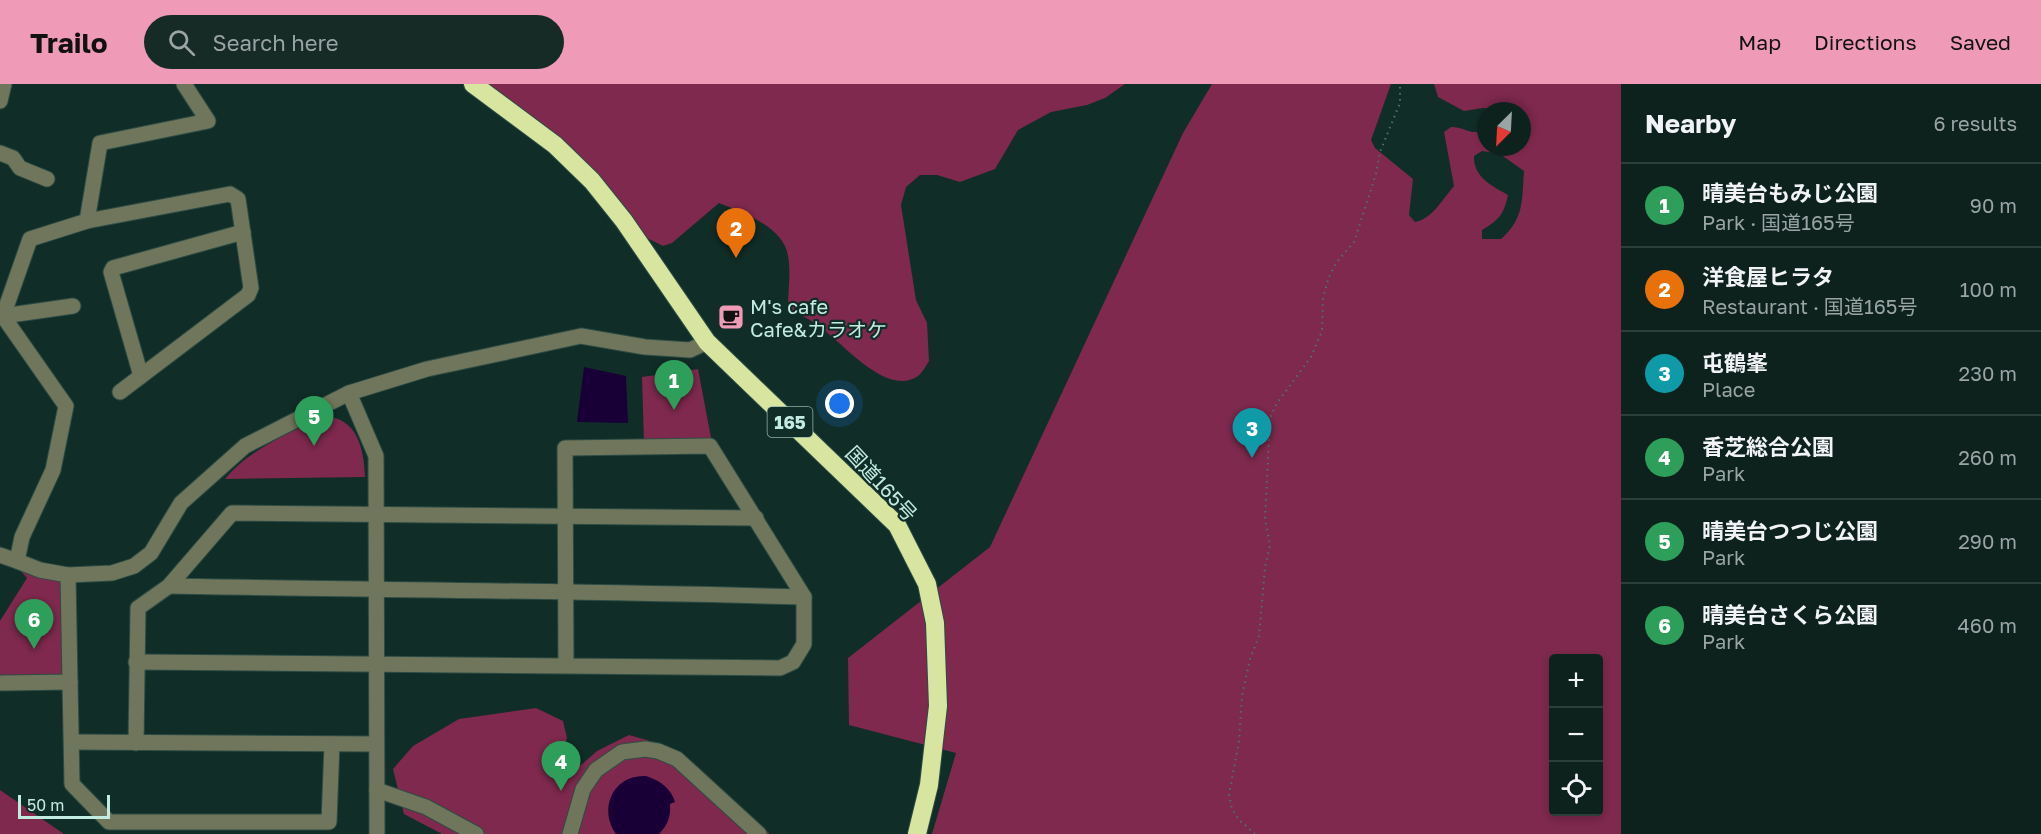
<!DOCTYPE html>
<meta charset="utf-8">
<style>
:root{--surface:#0d221d;--page:#162a26;--text:#f1f3f6;--muted:#9aa4a4;--line:#2d3f3b;--accent:#ef9ab7}
body{margin:0;font-family:"Golos Text","Noto Sans JP",sans-serif;background:var(--page);color:var(--text)}
.controls{position:absolute;right:18px;bottom:18px;display:grid;overflow:hidden;border-radius:6px;box-shadow:0 3px 9px #0003}
.controls button{width:54px;height:54px;display:grid;place-items:center;padding:0;border:0;border-bottom:2px solid var(--line);background:var(--surface);color:var(--text);font:30px sans-serif}
.compass{position:absolute;left:1477px;top:18px;width:54px;height:54px;border-radius:50%;background:var(--surface);box-shadow:0 3px 9px #0003;rotate:204deg}
.scale{position:absolute;left:18px;bottom:15px;width:92px;box-sizing:border-box;padding-left:6px;border:3px solid #c3ece1;border-top:0;font-size:16px;line-height:21px;white-space:nowrap;color:#c3ece1;-webkit-text-stroke:4px #112d27;paint-order:stroke}
.you{position:absolute;left:840px;top:320px;width:21px;height:21px;margin:-15px;border:4px solid #fff;border-radius:50%;background:#1a73e8;box-shadow:0 0 0 9px #1a73e833}
.badge{display:grid;place-items:center;width:39px;height:39px;border-radius:50%;background:var(--accent);color:#fff;font-size:20px;font-weight:700}
.pin{position:absolute;translate:-50% -50px;filter:drop-shadow(0 2px 3px #0008)}
.pin::after{content:'';position:absolute;top:32px;width:21px;height:18px;background:inherit;clip-path:polygon(0 0,100% 0,50% 100%)}
.list{margin:0;padding:0;list-style:none}
h2{display:flex;justify-content:space-between;align-items:center;height:78px;margin:0;padding:0 24px;font-size:26px}
h2 small{font-size:20px;font-weight:400;color:var(--muted)}
.list li{display:grid;grid-template-columns:39px 1fr auto;gap:18px;align-items:center;box-sizing:border-box;height:84px;padding:0 24px;border-top:2px solid var(--line)}
.list b{display:block;font-size:22px;white-space:nowrap}
.list p{margin:0;font-size:20px;white-space:nowrap;color:var(--muted)}
.list em{font-size:20px;font-style:normal;color:var(--muted)}
.icon{flex:none;width:33px;height:33px;fill:none;stroke:currentColor;stroke-width:2;stroke-linecap:round;stroke-linejoin:round}
.map{position:relative;flex:none;width:1621px;height:750px;overflow:hidden}
header{display:flex;align-items:center;gap:36px;box-sizing:border-box;height:84px;padding:0 30px;background:var(--accent);color:#111}
header strong{font-size:28px}
nav{display:flex;gap:33px;margin-inline-start:auto;font-size:21px}
.search{width:420px;height:54px;background:var(--page);display:flex;align-items:center;gap:15px;box-sizing:border-box;padding:0 21px;border-radius:33px;color:var(--muted);font-size:22px}
main{display:flex}
aside{flex:1;background:var(--surface)}
.map>svg:first-child{display:block}
.green{fill:#7e294d;fill-rule:evenodd}
.water{fill:#180037}
.lines{fill:none;stroke-linecap:round;stroke-linejoin:round}
.minor-casing{stroke:#2d4c45;stroke-width:17}
.highway-casing{stroke:#2d4c45;stroke-width:20}
.path{stroke:#51716a;stroke-width:2;stroke-dasharray:1.5 4.5;stroke-linecap:butt}
.minor{stroke:#70765b;stroke-width:15}
.highway{stroke:#d7e5a1;stroke-width:18}
.labels{text-anchor:middle;dominant-baseline:central;stroke-width:4.5;stroke-linejoin:round;paint-order:stroke}
.shield{fill:#112d27;stroke:#8eb3a9;stroke-width:1.5}
.shield-label{font-size:18px;font-weight:bold;fill:#c3ece1}
.poi-label{font-size:20px;fill:#c3ece1;stroke:#112d27;text-anchor:start}
.street-label{font-size:20px;fill:#c3ece1;stroke:#112d27}
</style>
<header>
<strong>Trailo</strong>
<div class="search"><svg class="icon" aria-label="search" viewBox="0 0 24 24"><circle cx="10" cy="10" r="6"/><path d="M15 15l6 6"/></svg>Search here</div>
<nav><a>Map</a><a>Directions</a><a>Saved</a></nav>
</header>
<main>
<div class="map">
<svg width="1621" height="750" viewBox="0 0 1621 750">
<rect width="100%" height="100%" fill="#112d27"/>
<!-- green -->
<g class="green">
<path d="M487,0H1125L1105,14L1087,21L1051,28L1018,46L995,85L960,98L937,91H920L906,103L901,121L916,216L927,239L929,277C926,282 922,289 918,292C887,314 842,258 820,243C810,235 798,230 788,224C788,207 791,188 788,172C784,143 742,128 719,119L672,159L663,162L647,154L555,50Z"/>
<path d="M1212,0H1391L1371,56L1375,64L1413,95L1409,131L1415,138C1432,135 1442,116 1454,102L1444,48L1451,43C1466,43 1471,53 1486,45V63H1522V41L1530,37L1522,33V27L1483,24L1464,27L1438,13L1434,0H1621V750H932L956,669L849,641L848,574L990,463L1183,49ZM1482,67L1500,70L1524,87C1522,116 1524,135 1501,155H1482V146C1499,136 1504,130 1508,111C1492,102 1473,93 1474,72ZM1554,574H1598V728H1554Z"/>
<polygon points="698,285 712,359 644,359 642,293"/>
<path d="M323,332C357,333 364,364 365,393L225,395C248,366 290,349 323,332Z"/>
<polygon points="19,485 64,496 70,592 0,593 0,537 27,494"/>
<polygon points="536,624 563,637 567,654 561,671 581,681 597,667 629,651 668,662 695,680 770,750 442,750 404,730 393,685 413,662 459,635"/>
<polygon points="0,706 64,750 0,750"/>
</g>
<!-- water -->
<g class="water">
<polygon points="584,283 626,292 628,339 577,338"/>
<path d="M646,692C659,696 671,704 675,718L670,720C671,732 668,741 659,750H616C598,725 613,690 646,692Z"/>
</g>
<g class="lines">
<defs>
<g id="minor">
<polyline points="0,17 4,0"/>
<polyline points="0,69 13,74 20,84 47,95"/>
<polyline points="87,137 230,110 238,115 251,204 248,211 120,308"/>
<polyline points="3,232 73,222"/>
<polyline points="141,292 111,188 113,184 243,148"/>
<polyline points="349,309 376,372 377,750"/>
<polyline points="0,471 17,477 22,453 53,386 66,322 3,232 30,155 87,137 100,59 208,37 184,0"/>
<polyline points="17,477 40,486 68,491 112,489 134,482 151,469 181,419 245,362 349,309 427,285 581,252 645,263 690,266 707,258"/>
<path d="M169,502C381,506 592,507 804,513"/>
<path d="M136,578C351,582 566,581 780,584L793,578L804,560V513L710,362L565,364L566,581"/>
<polyline points="70,598 72,700 109,738 329,738 332,660"/>
<polyline points="2,599 70,598 68,491"/>
<polyline points="72,658 376,660"/>
<polyline points="136,659 138,524 169,502 232,429 756,434"/>
<polyline points="377,706 426,723 476,750"/>
<polyline points="570,750 583,705 596,686 622,668 645,665 658,667 677,675 759,750"/>
</g>
<polyline id="highway" points="473,0 555,61 592,97 624,137 707,258 897,441 927,500 935,539 938,622 929,701 917,750"/>
</defs>
<!-- minor casing -->
<use href="#minor" class="minor-casing"/>
<!-- highway casing -->
<use href="#highway" class="highway-casing"/>
<!-- path -->
<polyline class="path" points="1255,750 1239,736 1232,725 1229,711 1239,657 1242,612 1250,575 1259,552 1265,483 1270,461 1265,436 1270,334 1277,319 1311,273 1322,247 1323,214 1329,193 1336,179 1354,158 1376,90 1380,68 1400,19 1400,0"/>
<!-- minor -->
<use href="#minor" class="minor"/>
<!-- highway -->
<use href="#highway" class="highway"/>
</g>
<!-- icons -->
<defs>
<symbol id="cafe-square" viewBox="-11 -11 22 22"><rect x="-9" y="-9" width="18" height="18" rx="4" fill="#ef9ab7" stroke="#112d27"/><path d="M-5.5-4.5H6V0H3Q3 3.5 0 3.5H-2.5Q-5.5 3.5-5.5 0ZM3-3.2v2h1.7v-2ZM-6 4.5H4V6H-6Z" fill="#111"/></symbol>
</defs>
<g fill-rule="evenodd">
<use href="#cafe-square" x="716" y="218" width="30" height="30"/>
</g>
<g class="labels">
<!-- shield labels -->
<rect class="shield" x="767.5" y="323" width="45" height="30" rx="4.5"/>
<g class="shield-label">
<text x="790" y="338">165</text>
</g>
<!-- poi labels -->
<g class="poi-label">
<text x="750" y="222">M's cafe<tspan x="750" dy="23">Cafe&amp;カラオケ</tspan></text>
</g>
<!-- street labels -->
<g class="street-label">
<text transform="translate(882 399) rotate(47)">国道165号</text>
</g>
</g>
</svg>
<div class="controls">
<button>+</button>
<button>−</button>
<button><svg class="icon" aria-label="locate" viewBox="0 0 24 24"><circle cx="12" cy="12" r="6"/><path d="M12 2v4M12 18v4M2 12h4M18 12h4"/></svg></button>
</div>
<svg class="compass" viewBox="-18 -18 36 36"><path d="M0-13l5 13h-10z" fill="#e53935"/><path d="M0 13l5-13h-10z" fill="#9aa4a4"/></svg>
<div class="scale">50 m</div>
<div class="you"></div>
<div class="pin badge" style="left:674px;top:326px;background:#2e9e5b">1</div>
<div class="pin badge" style="left:736px;top:174px;background:#e8710a">2</div>
<div class="pin badge" style="left:1252px;top:374px;background:#0f9aa8">3</div>
<div class="pin badge" style="left:561px;top:707px;background:#2e9e5b">4</div>
<div class="pin badge" style="left:314px;top:362px;background:#2e9e5b">5</div>
<div class="pin badge" style="left:34px;top:565px;background:#2e9e5b">6</div>
</div>
<aside>
<h2>Nearby<small>6 results</small></h2>
<ul class="list">
<li><span class="badge" style="background:#2e9e5b">1</span><div><b>晴美台もみじ公園</b><p>Park · 国道165号</p></div><em>90 m</em></li>
<li><span class="badge" style="background:#e8710a">2</span><div><b>洋食屋ヒラタ</b><p>Restaurant · 国道165号</p></div><em>100 m</em></li>
<li><span class="badge" style="background:#0f9aa8">3</span><div><b>屯鶴峯</b><p>Place</p></div><em>230 m</em></li>
<li><span class="badge" style="background:#2e9e5b">4</span><div><b>香芝総合公園</b><p>Park</p></div><em>260 m</em></li>
<li><span class="badge" style="background:#2e9e5b">5</span><div><b>晴美台つつじ公園</b><p>Park</p></div><em>290 m</em></li>
<li><span class="badge" style="background:#2e9e5b">6</span><div><b>晴美台さくら公園</b><p>Park</p></div><em>460 m</em></li>
</ul>
</aside>
</main>
